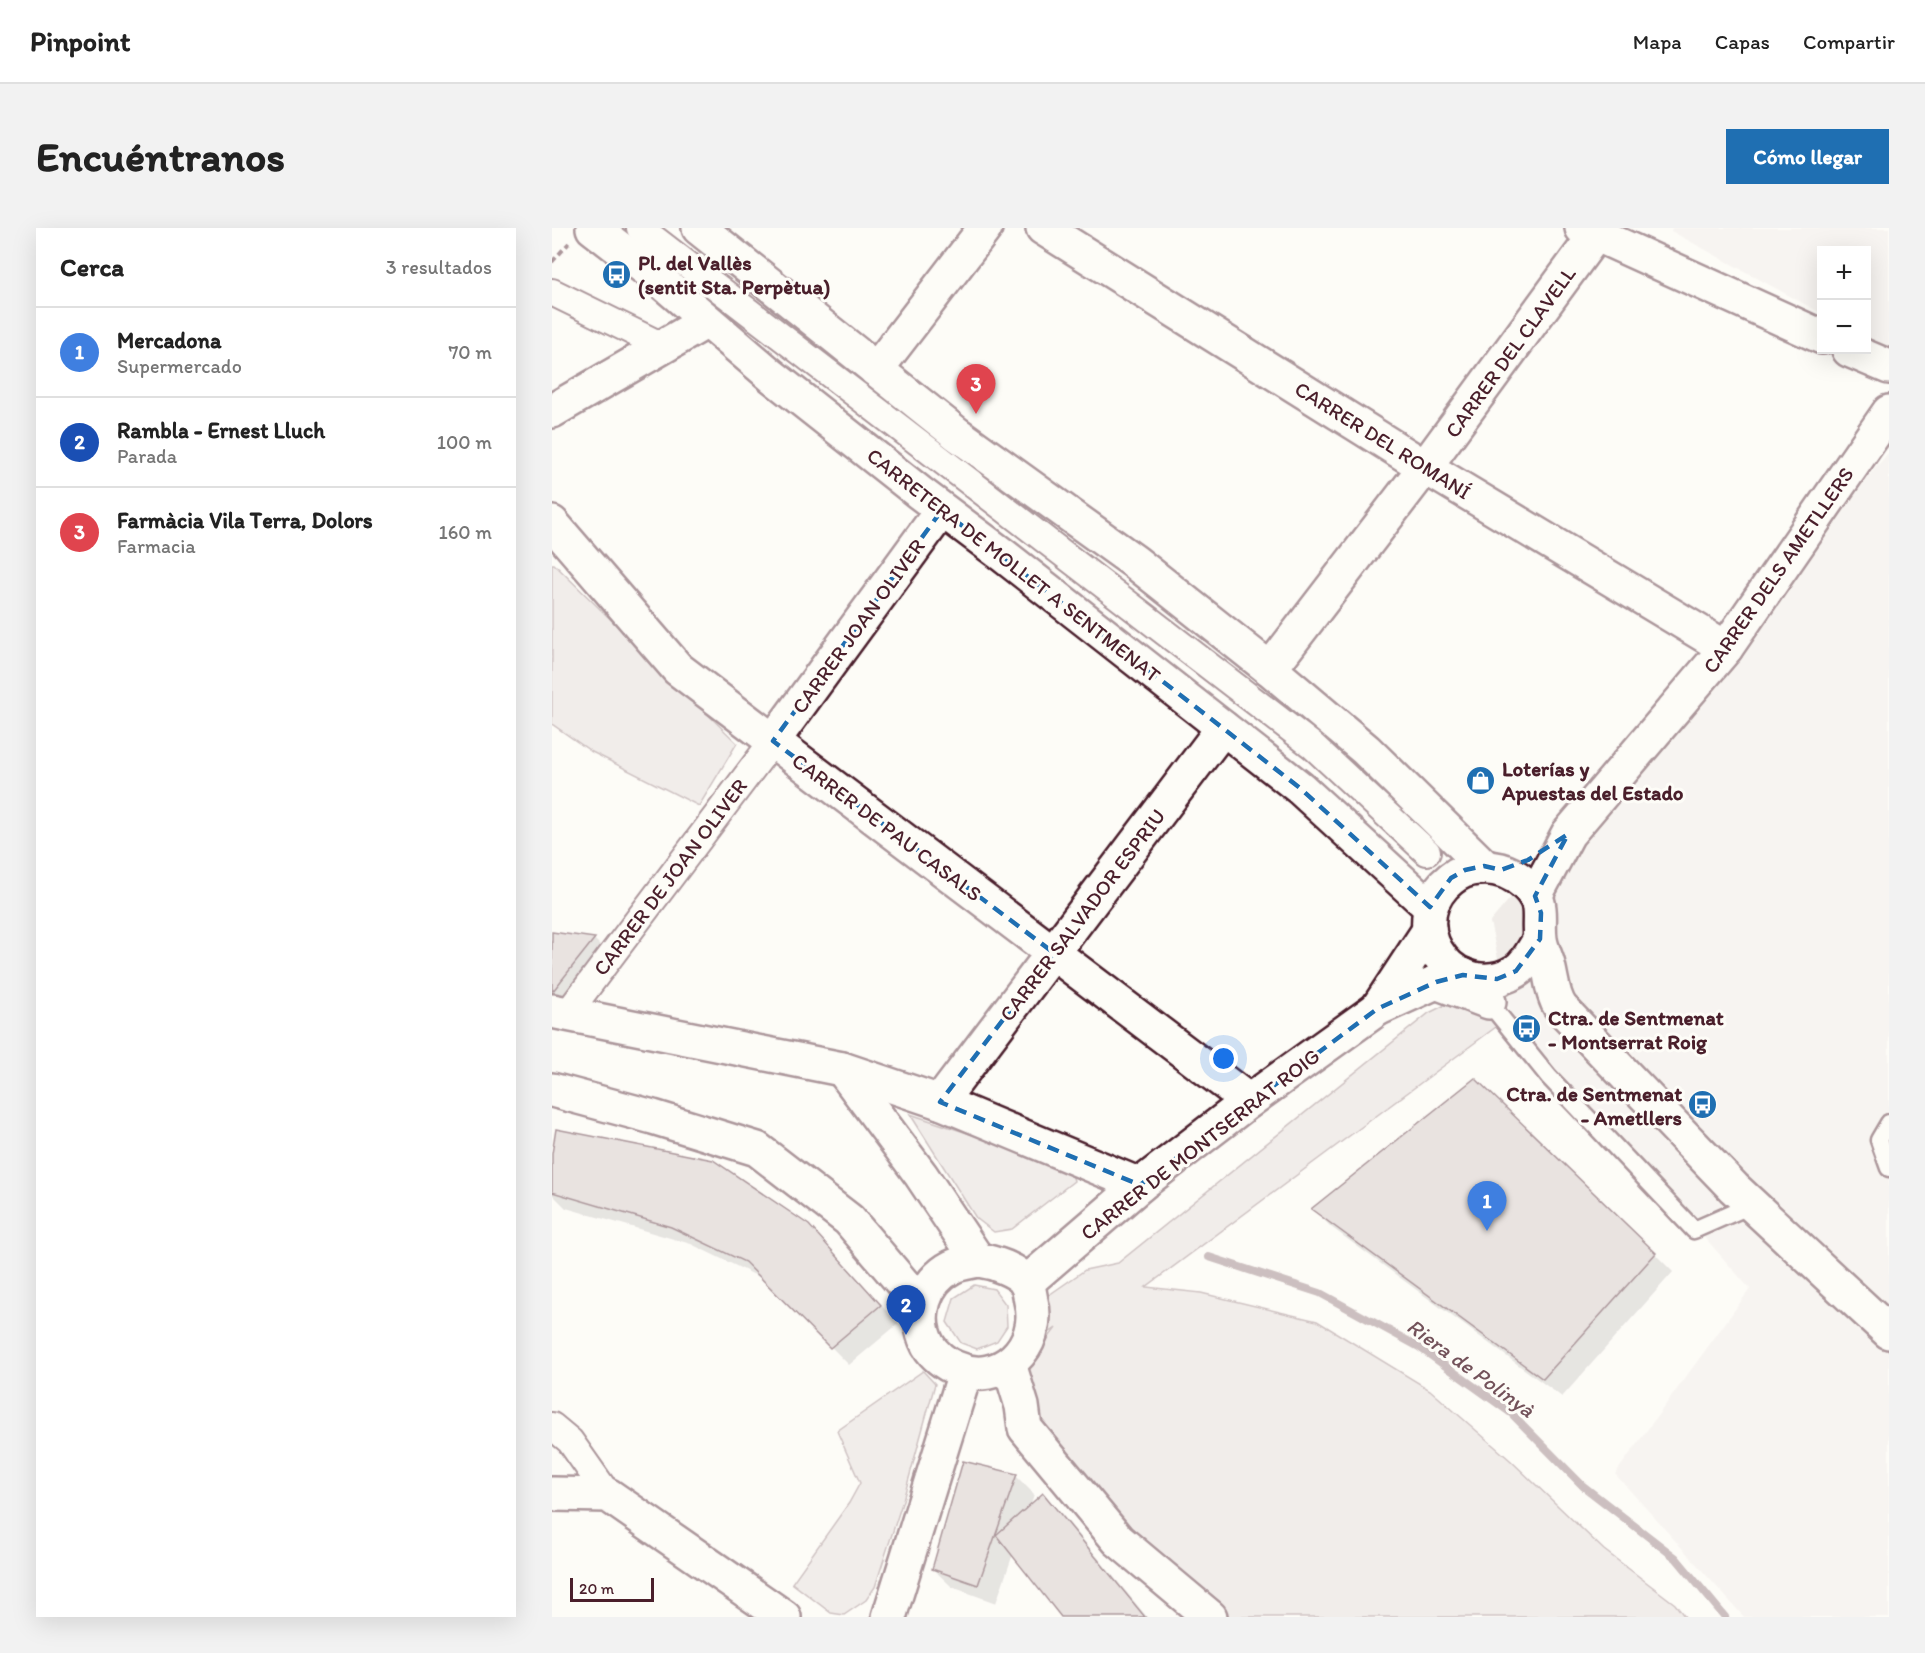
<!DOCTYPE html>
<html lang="es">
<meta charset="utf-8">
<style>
:root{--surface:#fff;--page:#f2f2f2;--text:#222;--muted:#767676;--line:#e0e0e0;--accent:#1f6fb2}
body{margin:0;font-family:Itim,sans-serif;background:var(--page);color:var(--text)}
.controls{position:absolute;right:18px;top:18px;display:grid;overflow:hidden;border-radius:0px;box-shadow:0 6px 24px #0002}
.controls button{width:54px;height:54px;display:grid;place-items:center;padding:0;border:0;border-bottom:2px solid var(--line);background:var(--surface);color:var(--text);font:30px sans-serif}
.scale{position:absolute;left:18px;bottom:15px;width:84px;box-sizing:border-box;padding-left:6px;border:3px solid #4a1f2b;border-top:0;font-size:16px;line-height:21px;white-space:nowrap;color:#4a1f2b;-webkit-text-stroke:4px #fdfcf7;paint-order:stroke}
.you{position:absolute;left:672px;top:831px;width:21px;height:21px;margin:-15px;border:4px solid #fff;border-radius:50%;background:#1a73e8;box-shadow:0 0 0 9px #1a73e833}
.badge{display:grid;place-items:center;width:39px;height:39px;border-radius:50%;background:var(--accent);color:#fff;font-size:20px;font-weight:700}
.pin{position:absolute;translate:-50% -50px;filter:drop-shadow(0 2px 3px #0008)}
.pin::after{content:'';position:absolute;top:32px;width:21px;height:18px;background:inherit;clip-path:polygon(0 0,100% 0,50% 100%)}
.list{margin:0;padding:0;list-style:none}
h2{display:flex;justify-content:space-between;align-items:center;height:78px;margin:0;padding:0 24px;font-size:26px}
h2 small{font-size:20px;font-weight:400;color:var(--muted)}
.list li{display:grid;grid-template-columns:39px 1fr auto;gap:18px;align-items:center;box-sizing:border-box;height:90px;padding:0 24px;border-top:2px solid var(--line)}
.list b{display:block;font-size:22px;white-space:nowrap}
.list p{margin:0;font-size:20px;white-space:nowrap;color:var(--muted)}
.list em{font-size:20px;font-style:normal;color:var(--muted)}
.map{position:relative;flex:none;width:1337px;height:1389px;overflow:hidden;border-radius:0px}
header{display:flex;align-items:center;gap:36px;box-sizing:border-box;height:84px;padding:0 30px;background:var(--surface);border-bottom:2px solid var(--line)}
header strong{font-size:28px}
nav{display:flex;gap:33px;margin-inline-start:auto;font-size:21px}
.intro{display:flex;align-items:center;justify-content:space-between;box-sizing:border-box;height:144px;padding:0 36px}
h1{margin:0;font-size:42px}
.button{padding:15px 27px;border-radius:0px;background:var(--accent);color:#fff;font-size:21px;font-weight:700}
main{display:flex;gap:36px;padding:0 36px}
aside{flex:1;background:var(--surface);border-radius:0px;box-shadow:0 6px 24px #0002}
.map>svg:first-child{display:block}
.built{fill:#f0ece8}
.green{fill:#e3dcda;stroke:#967e82;stroke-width:1.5}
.shadow{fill:#0003}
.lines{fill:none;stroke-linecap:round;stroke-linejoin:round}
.stream{stroke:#91777b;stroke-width:8}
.building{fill:#d0c5c4;stroke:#4a1f2b;stroke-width:1.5}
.service-casing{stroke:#4a1f2b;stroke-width:21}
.pedestrian-casing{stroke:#4a1f2b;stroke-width:30}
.minor-casing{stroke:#4a1f2b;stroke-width:38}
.tertiary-casing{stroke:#4a1f2b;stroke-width:38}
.path{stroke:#4a1f2b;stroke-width:4;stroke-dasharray:6 4.5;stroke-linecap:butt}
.service{stroke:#fdfcf7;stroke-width:16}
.pedestrian{stroke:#fdfcf7;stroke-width:26}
.minor{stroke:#fdfcf7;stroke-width:33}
.tertiary{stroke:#fdfcf7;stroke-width:33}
.marked{fill:none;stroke:#1f6fb2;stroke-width:4.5;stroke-dasharray:12 8;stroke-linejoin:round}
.labels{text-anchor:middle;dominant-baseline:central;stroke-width:6;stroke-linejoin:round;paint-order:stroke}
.poi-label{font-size:21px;font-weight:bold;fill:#4a1f2b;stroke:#fdfcf7;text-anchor:start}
.street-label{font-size:21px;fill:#4a1f2b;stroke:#fdfcf7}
.water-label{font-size:22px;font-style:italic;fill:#73525a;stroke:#fdfcf7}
</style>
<header>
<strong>Pinpoint</strong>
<nav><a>Mapa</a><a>Capas</a><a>Compartir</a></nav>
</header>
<div class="intro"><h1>Encuéntranos</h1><a class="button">Cómo llegar</a></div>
<main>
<aside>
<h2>Cerca<small>3 resultados</small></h2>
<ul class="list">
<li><span class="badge" style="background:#3f7fe0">1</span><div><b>Mercadona</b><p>Supermercado</p></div><em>70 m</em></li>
<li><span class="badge" style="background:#1a4fb4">2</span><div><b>Rambla - Ernest Lluch</b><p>Parada</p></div><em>100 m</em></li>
<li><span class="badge" style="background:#e0444e">3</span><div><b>Farmàcia Vila Terra, Dolors</b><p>Farmacia</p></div><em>160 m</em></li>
</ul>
</aside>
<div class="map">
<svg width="1337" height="1389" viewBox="0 0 1337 1389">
<rect width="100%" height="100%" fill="#fdfcf7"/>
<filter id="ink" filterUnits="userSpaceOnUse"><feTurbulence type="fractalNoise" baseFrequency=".0167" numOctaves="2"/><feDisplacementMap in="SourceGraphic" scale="12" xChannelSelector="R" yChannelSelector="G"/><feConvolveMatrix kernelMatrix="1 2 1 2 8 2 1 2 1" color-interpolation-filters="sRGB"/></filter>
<g filter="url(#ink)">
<!-- built -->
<g class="built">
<polygon points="1120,0 1337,0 1337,122 1315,110 1314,22 1270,22 1269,85 1119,3"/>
<polygon points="1337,224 1337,1389 1192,1389 1063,1246 1198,1061 959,789 938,694"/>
</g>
<!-- green -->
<g class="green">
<polygon points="0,336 2,336 185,515 147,578 40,524 0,496"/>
<polygon points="903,772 952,793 594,1059 649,1065 765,1093 878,1162 958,1232 1052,1322 1123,1376 1133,1389 676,1389 574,1302 485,1197 475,1138 504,1100 472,1122 482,1085 497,1067 533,1042 566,1035 877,785"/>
<polygon points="358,886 518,939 522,953 460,1001 442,1004 424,990"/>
<polygon points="422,1057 442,1061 454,1077 455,1098 445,1113 425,1121 409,1115 395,1094 402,1070"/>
<polygon points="371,1143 383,1156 351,1272 323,1359 314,1372 292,1387 279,1385 240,1355 297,1275 308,1255 285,1203"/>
</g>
<!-- shadow -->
<g class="shadow">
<polygon points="0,705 42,711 66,735 0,783"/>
<polygon points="0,935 275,1017 346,1096 297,1137 213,1052 139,1016 14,980 0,966"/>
<polygon points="761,981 1103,1026 1121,1044 1010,1169 779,999"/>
<polygon points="464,1248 482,1266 478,1279 491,1267 509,1285 595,1389 511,1389 461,1326 444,1375 400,1359 381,1341"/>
</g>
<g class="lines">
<!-- stream -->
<polyline class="stream" points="657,1029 768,1065 867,1119 959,1185 1031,1258 1124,1330 1173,1389"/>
</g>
<!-- building -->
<g class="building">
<polygon points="0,704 43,710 1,763 0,763"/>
<polygon points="923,850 1104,1025 991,1151 759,981"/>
<polygon points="4,901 161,932 257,997 329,1077 278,1120 193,1034 119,999 0,964 0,926"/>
<polygon points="411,1233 465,1246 426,1357 380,1341"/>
<polygon points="491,1265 593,1389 509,1389 444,1307"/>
</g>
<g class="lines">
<defs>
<g id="service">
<polyline points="934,771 997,849 1142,1002 1199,977"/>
<polyline points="1337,895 1327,912 1337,940"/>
</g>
<g id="pedestrian">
<polyline points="88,0 761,518 875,624"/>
<polyline points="0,64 100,113"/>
<polyline points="15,786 221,513"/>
<polyline points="0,1198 18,1213 56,1267"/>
</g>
<g id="minor">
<polyline points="491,0 873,239 1174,420"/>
<polyline points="1030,0 1270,109"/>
<polyline points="1297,122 1337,139"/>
<polyline points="324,142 433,0"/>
<polyline points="0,183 155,93"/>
<polyline points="0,295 126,441 697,873"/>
<polyline points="718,441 873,239 1044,6"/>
<polyline points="221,513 390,282"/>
<polyline points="983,668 1016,606 1174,420 1337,184"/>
<polyline points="884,754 937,774"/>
<polyline points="825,781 877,702"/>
<polyline points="0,783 290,841 388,874 588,957"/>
<polyline points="290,841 369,947 426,1032"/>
<polyline points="0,862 101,889 205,921 297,992 370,1078"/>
<polyline points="388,874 671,500"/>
<path d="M426,1032C441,1034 466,1042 475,1055C477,1060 478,1068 479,1073C491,1118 447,1160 404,1140C393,1136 382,1127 376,1117C361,1089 372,1053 400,1039C407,1035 418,1034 426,1032Z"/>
<polyline points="474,1055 588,957 697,873 825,781 884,754 911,747"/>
<polyline points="457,1136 470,1178 473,1200 566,1312 658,1389"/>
<polyline points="0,1266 56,1267 232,1389"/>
<polyline points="337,1389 413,1145"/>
</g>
<g id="tertiary">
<polyline points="41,0 102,47 220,148 368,265 452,328 748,560 878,679"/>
<polyline points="147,0 405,206 583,334 718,441 814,522 932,638"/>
<path d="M988,711C981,722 975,736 964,743C907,778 848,705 892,657C900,649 908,643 919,641C939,637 958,642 973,656C994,675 985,688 988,711C989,720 994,729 996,737C1000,752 1000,767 1009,780L1182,960L1337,1104"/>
</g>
</defs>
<!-- service casing -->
<use href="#service" class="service-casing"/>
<!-- pedestrian casing -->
<use href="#pedestrian" class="pedestrian-casing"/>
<!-- minor casing -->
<use href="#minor" class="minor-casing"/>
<!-- tertiary casing -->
<use href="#tertiary" class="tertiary-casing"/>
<!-- path -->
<polyline class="path" points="0,34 17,15"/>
<!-- service -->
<use href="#service" class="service"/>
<!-- pedestrian -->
<use href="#pedestrian" class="pedestrian"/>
<!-- minor -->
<use href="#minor" class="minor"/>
<!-- tertiary -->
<use href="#tertiary" class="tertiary"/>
</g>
</g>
<!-- marked area -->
<path d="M0 0H1337V1389H0ZM390,282L748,560L878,679L899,650L913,642L932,638L949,642L976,632L1016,606L983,668L989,685L988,711L964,743L945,751L911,747L884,754L825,781L588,957L388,874L502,725L221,513Z" fill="#fdfcf7" fill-opacity=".55" fill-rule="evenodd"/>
<path class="marked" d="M390,282L748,560L878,679L899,650L913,642L932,638L949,642L976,632L1016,606L983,668L989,685L988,711L964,743L945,751L911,747L884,754L825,781L588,957L388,874L502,725L221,513Z"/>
<!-- icons -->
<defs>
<symbol id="bus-disc" viewBox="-11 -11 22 22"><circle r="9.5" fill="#1f6fb2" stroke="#fdfcf7"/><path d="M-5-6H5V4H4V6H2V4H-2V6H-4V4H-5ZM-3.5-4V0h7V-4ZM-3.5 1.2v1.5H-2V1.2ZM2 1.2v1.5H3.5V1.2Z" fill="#fff"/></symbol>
<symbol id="shop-disc" viewBox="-11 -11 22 22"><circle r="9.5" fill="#1f6fb2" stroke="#fdfcf7"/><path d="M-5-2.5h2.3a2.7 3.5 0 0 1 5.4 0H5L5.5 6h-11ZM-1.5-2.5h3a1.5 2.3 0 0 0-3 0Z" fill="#fff"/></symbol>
</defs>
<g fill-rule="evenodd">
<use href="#bus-disc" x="48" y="30" width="33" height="33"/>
<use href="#shop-disc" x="912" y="536" width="33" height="33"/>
<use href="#bus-disc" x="958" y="784" width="33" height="33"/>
<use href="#bus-disc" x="1134" y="860" width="33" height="33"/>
</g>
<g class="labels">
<!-- poi labels -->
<g class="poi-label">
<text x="86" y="34">Pl. del Vallès<tspan x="86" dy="24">(sentit Sta. Perpètua)</tspan></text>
<text x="950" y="540">Loterías y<tspan x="950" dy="24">Apuestas del Estado</tspan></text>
<text x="996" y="789">Ctra. de Sentmenat<tspan x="996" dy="24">- Montserrat Roig</tspan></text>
<text x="1130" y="865" text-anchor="end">Ctra. de Sentmenat<tspan x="1130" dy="24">- Ametllers</tspan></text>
</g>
<!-- street labels -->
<g class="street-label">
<text transform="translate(958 124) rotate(-54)">CARRER DEL CLAVELL</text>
<text transform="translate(831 212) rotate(32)">CARRER DEL ROMANÍ</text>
<text transform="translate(462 337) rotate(38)">CARRETERA DE MOLLET A SENTMENAT</text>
<text transform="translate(1226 342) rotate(-55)">CARRER DELS AMETLLERS</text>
<text transform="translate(306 398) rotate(-54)">CARRER JOAN OLIVER</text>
<text transform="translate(335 599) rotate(37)">CARRER DE PAU CASALS</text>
<text transform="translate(118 649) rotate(-53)">CARRER DE JOAN OLIVER</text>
<text transform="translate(530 687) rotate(-53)">CARRER SALVADOR ESPRIU</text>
<text transform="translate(648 916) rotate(-38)">CARRER DE MONTSERRAT ROIG</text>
</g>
<!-- water labels -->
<g class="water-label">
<text transform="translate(919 1140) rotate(36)">Riera de Polinyà</text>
</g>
</g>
</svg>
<div class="controls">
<button>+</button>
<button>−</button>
</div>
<div class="scale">20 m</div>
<div class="you"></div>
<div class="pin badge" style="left:935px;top:1003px;background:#3f7fe0">1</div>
<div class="pin badge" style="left:354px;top:1107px;background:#1a4fb4">2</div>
<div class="pin badge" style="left:424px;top:186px;background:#e0444e">3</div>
</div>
</main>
